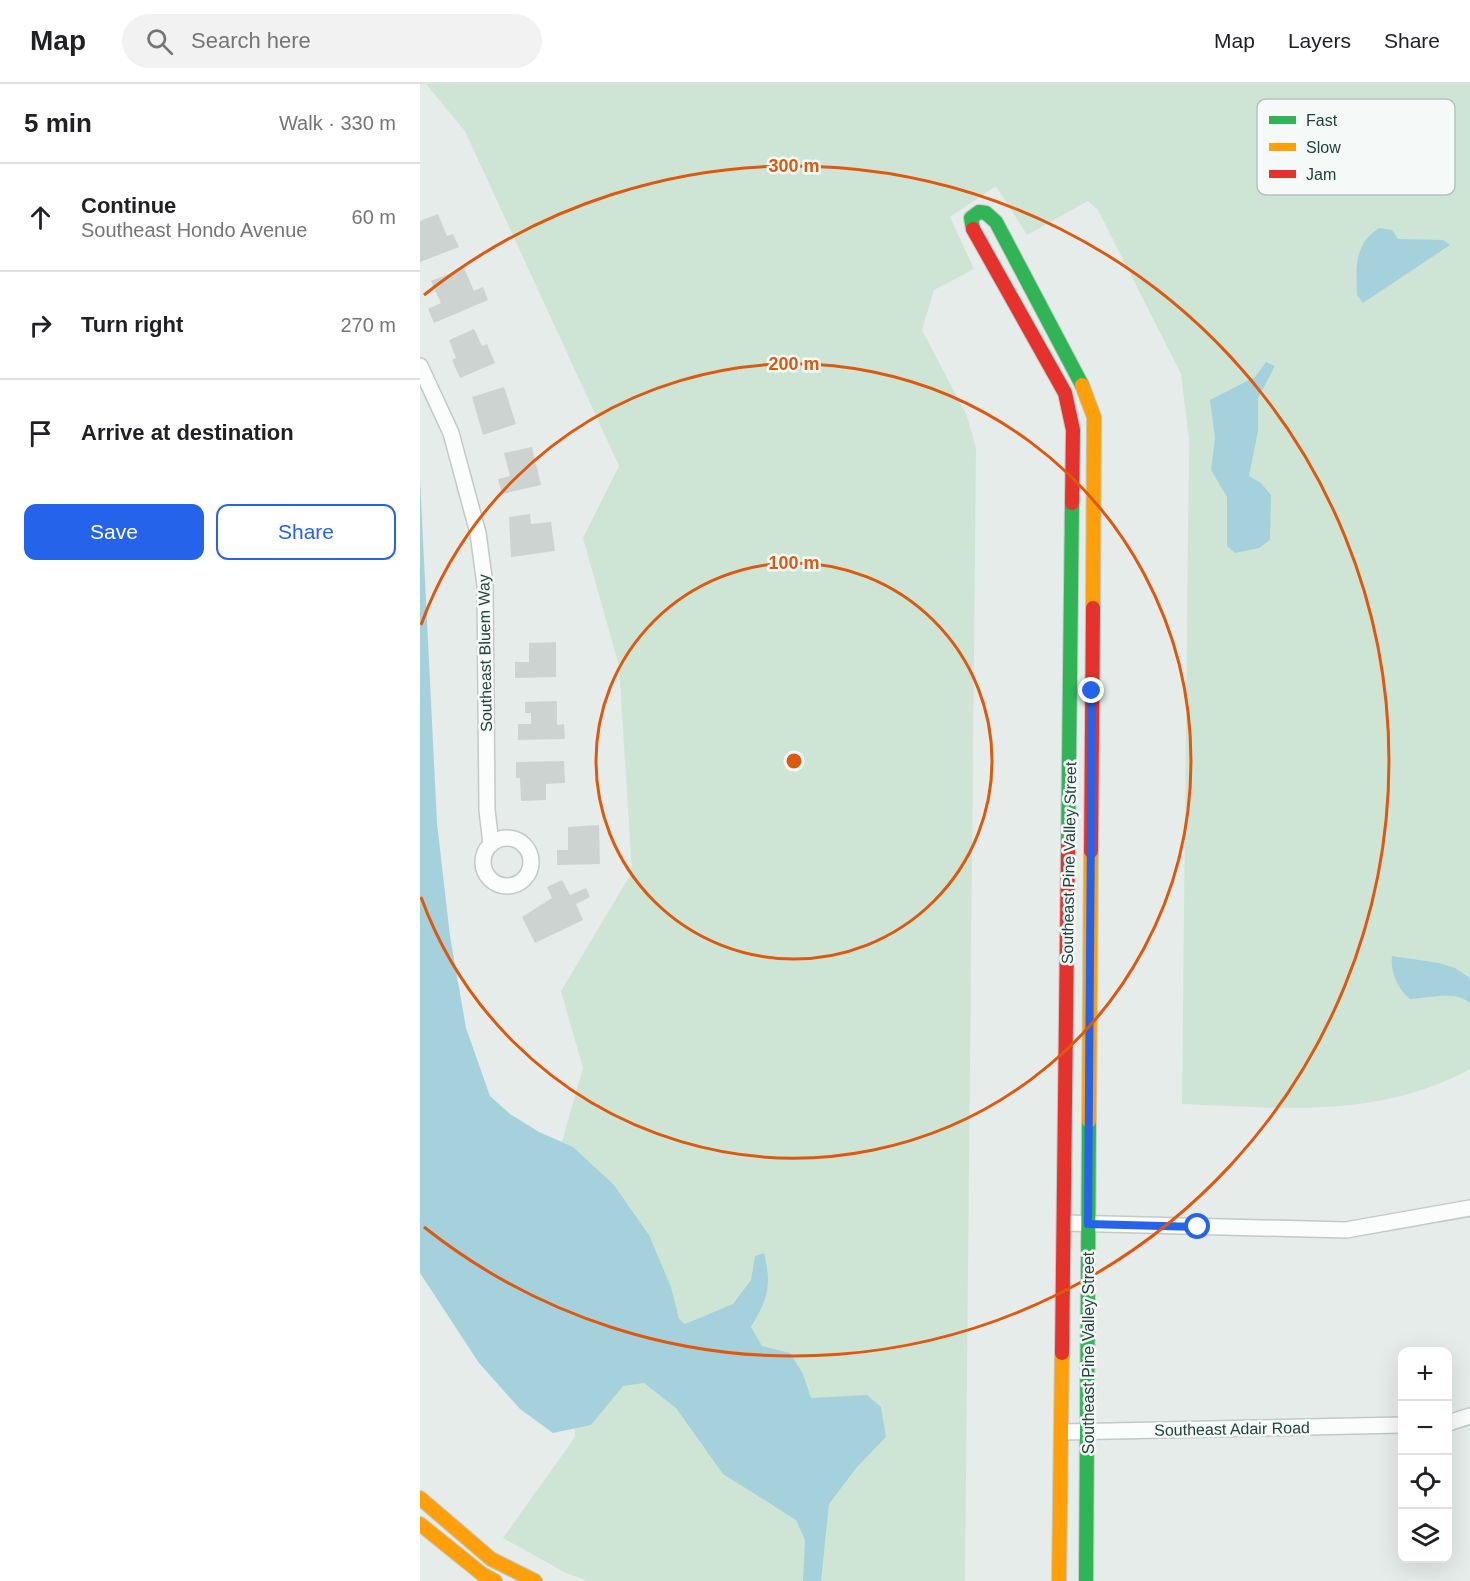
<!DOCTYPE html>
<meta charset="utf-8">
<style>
:root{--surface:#fff;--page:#f2f2f2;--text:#202124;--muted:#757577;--line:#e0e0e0;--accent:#2563eb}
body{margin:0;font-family:Helvetica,sans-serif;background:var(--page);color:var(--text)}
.controls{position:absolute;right:18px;bottom:18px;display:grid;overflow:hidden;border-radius:12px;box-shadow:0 6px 24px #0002}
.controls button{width:54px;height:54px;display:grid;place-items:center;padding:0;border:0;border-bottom:2px solid var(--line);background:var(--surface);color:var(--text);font:30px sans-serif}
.stop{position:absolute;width:18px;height:18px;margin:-14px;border:4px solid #2563eb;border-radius:50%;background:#fff}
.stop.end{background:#2563eb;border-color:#fff;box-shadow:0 2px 6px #0008}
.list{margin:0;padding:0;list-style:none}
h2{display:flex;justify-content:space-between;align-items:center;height:78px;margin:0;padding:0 24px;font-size:26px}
h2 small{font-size:20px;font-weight:400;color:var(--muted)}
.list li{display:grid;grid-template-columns:39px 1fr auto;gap:18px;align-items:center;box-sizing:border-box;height:108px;padding:0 24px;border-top:2px solid var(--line)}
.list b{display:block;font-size:22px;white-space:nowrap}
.list p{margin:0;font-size:20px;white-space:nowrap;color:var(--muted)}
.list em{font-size:20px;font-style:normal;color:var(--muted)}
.actions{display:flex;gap:12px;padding:18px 24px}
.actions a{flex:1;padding:14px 0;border:2px solid var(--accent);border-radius:12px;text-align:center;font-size:21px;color:var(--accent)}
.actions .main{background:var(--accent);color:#fff}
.icon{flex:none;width:33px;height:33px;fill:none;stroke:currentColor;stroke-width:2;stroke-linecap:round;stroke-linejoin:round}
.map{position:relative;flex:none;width:1050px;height:1497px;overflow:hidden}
header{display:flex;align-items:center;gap:36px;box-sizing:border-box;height:84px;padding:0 30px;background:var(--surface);border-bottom:2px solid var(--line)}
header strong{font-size:28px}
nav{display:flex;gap:33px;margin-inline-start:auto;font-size:21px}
.search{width:420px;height:54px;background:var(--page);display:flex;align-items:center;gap:15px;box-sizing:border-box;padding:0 21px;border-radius:33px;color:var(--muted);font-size:22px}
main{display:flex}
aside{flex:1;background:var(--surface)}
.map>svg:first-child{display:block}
.green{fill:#cee5d6}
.water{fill:#a5d1dc}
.building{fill:#cdd3d1}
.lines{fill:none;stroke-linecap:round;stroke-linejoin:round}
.street-casing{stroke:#c3c9c7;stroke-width:18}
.fast-casing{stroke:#c1cac7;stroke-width:16}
.slow-casing{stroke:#c1cac7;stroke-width:16}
.jam-casing{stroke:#c1cac7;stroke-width:16}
.street{stroke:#fbfcfc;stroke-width:15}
.fast{stroke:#30b455;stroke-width:14}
.slow{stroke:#ff9f0a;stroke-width:14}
.jam{stroke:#e5322d;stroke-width:14}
.route{stroke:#2563eb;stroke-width:8}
.ring{fill:none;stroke:#de580e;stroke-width:3}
.labels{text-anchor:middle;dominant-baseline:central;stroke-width:5;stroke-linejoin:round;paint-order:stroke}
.street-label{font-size:16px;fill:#22413a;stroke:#f5faf8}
.key{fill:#f5faf8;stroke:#b6c2bf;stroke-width:1.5}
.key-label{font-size:16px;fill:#22413a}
.centre{fill:#de580e;stroke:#f5faf8;stroke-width:3}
.ring-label{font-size:18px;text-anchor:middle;font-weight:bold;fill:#de580e;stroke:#f5faf8;stroke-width:5;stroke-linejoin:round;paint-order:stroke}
</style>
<header>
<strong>Map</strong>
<div class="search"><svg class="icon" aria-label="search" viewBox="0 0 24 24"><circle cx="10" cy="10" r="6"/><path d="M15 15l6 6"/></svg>Search here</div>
<nav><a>Map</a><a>Layers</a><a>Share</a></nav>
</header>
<main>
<aside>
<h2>5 min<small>Walk · 330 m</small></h2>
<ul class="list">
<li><svg class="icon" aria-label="ahead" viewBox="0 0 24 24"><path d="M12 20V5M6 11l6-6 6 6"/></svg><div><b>Continue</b><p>Southeast Hondo Avenue</p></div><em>60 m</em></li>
<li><svg class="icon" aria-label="right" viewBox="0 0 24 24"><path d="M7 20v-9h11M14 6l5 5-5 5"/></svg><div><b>Turn right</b></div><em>270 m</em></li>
<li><svg class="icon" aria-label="arrive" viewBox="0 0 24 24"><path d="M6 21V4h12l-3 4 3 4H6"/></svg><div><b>Arrive at destination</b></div></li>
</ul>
<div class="actions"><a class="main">Save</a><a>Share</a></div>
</aside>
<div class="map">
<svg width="1050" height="1497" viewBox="0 0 1050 1497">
<rect width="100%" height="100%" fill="#e6ece9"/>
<!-- green -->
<path class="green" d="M6,0H1050V985C958,1035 863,1024 762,1020L769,355L761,290L678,126L668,117L607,151L576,102L530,133L554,185L514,206L502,246L547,332L556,364L545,1497H168L146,1489L83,1454L155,1353L141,1061L163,984L141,907L212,788L199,582L163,454L199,382L45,47Z"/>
<!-- water -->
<g class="water">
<path d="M959,144L972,146L978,155L1023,156L1030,161L943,219L937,211C936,183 934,160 959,144Z"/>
<polygon points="846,278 855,282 838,314 838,347 829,392 841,399 851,411 850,456 839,464 815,469 807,462 807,413 791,386 795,354 790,316 835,293"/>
<path d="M0,395L17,739L30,852L46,944L70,1012L90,1030L119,1048L153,1063L194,1101L229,1151L251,1203L259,1235L265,1240L313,1220L331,1196L335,1172L344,1169C352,1201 348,1215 331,1243L342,1262L370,1269L383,1290L391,1314L447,1311L461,1323L466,1353L437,1383L409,1420L401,1497H383L385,1456L376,1436L303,1390L256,1324L224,1299L203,1302L171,1341L133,1349L100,1325L59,1279L0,1189Z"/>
<path d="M972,872L1019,879L1035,884L1050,894V919C1035,906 1009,914 990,915C978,905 970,888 972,872Z"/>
</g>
<!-- building -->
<g class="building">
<polygon points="18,130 27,152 33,150 39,163 0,178 0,137"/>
<polygon points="44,184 54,207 63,203 68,216 14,239 8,225 21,219 11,197"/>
<polygon points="54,245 62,262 67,260 75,279 40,294 32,276 36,274 29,256"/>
<polygon points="84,303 96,340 63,351 52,313"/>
<polygon points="112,363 121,401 82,410 78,395 90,392 84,369"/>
<polygon points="110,430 111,440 131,438 135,467 91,473 89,433"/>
<polygon points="136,558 136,593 95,594 95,578 109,578 109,559"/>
<polygon points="137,617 137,641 144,640 145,655 98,656 98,640 111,640 111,629 105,629 105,618"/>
<polygon points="144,677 145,699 126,700 126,716 101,717 100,694 96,694 96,678"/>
<polygon points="179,741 180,780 137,781 137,766 148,766 148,743"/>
<polygon points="142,796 150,811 166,804 170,813 156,820 163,836 115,859 102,833 132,814 127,803"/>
</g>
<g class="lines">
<defs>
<g id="street">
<polyline points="0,282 31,349 58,449 65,501 67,726 71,760"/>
<circle cx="87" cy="778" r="24"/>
<polyline points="645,1139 926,1146 1050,1124"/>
<polyline points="1028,1339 1050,1332"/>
<polyline points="642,1348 982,1341"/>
</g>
<g id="fast">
<polyline points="553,145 551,134 559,128 566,129 576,138 662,301"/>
<polyline points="648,764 652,419"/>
<polyline points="666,1497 669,1037"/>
</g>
<g id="slow">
<polyline points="662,301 674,333 673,524"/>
<polyline points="669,1037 671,767"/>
<polyline points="0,1414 71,1475 115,1497"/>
<polyline points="0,1440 62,1490 75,1497"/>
<polyline points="639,1497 642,1269"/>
</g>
<g id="jam">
<polyline points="553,145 645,309 653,346 652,419"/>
<polyline points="671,767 673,524"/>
<polyline points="642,1269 648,764"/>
</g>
</defs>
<!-- street casing -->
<use href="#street" class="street-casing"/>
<!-- fast casing -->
<use href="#fast" class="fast-casing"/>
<!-- slow casing -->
<use href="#slow" class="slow-casing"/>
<!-- jam casing -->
<use href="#jam" class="jam-casing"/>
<!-- street -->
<use href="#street" class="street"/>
<!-- fast -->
<use href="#fast" class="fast"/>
<!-- slow -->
<use href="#slow" class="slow"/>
<!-- jam -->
<use href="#jam" class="jam"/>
</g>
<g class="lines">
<!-- route -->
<polyline class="route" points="672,607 668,1140 778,1143"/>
</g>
<!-- distance rings -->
<g class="ring">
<circle cx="374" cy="677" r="198"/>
<path d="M1 541A397 397 0 1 1 1 813"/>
<path d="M4 211A595 595 0 1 1 4 1143"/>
</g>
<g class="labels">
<!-- street labels -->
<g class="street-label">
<text transform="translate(65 569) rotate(-91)">Southeast Bluem Way</text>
<text transform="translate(649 779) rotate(-89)">Southeast Pine Valley Street</text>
<text transform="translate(668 1269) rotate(-90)">Southeast Pine Valley Street</text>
<text transform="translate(812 1345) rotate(-1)">Southeast Adair Road</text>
</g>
</g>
<!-- legend -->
<rect x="837" y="15" width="198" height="96" rx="9" class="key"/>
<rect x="849" y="32" width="27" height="8" fill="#30b455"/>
<rect x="849" y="59" width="27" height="8" fill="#ff9f0a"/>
<rect x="849" y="86" width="27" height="8" fill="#e5322d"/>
<g class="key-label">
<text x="886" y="42">Fast</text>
<text x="886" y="69">Slow</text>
<text x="886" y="96">Jam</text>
</g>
<circle cx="374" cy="677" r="9" class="centre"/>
<g class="ring-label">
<text x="374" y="88">300 m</text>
<text x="374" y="286">200 m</text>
<text x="374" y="485">100 m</text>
</g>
</svg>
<div class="controls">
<button>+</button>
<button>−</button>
<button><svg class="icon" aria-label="locate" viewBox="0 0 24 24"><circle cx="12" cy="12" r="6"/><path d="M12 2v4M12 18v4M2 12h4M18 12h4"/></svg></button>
<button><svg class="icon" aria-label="layers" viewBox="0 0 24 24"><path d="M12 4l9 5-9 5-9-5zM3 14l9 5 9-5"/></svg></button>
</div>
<div class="stop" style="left:778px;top:1143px"></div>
<div class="stop end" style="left:672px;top:607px"></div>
</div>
</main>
